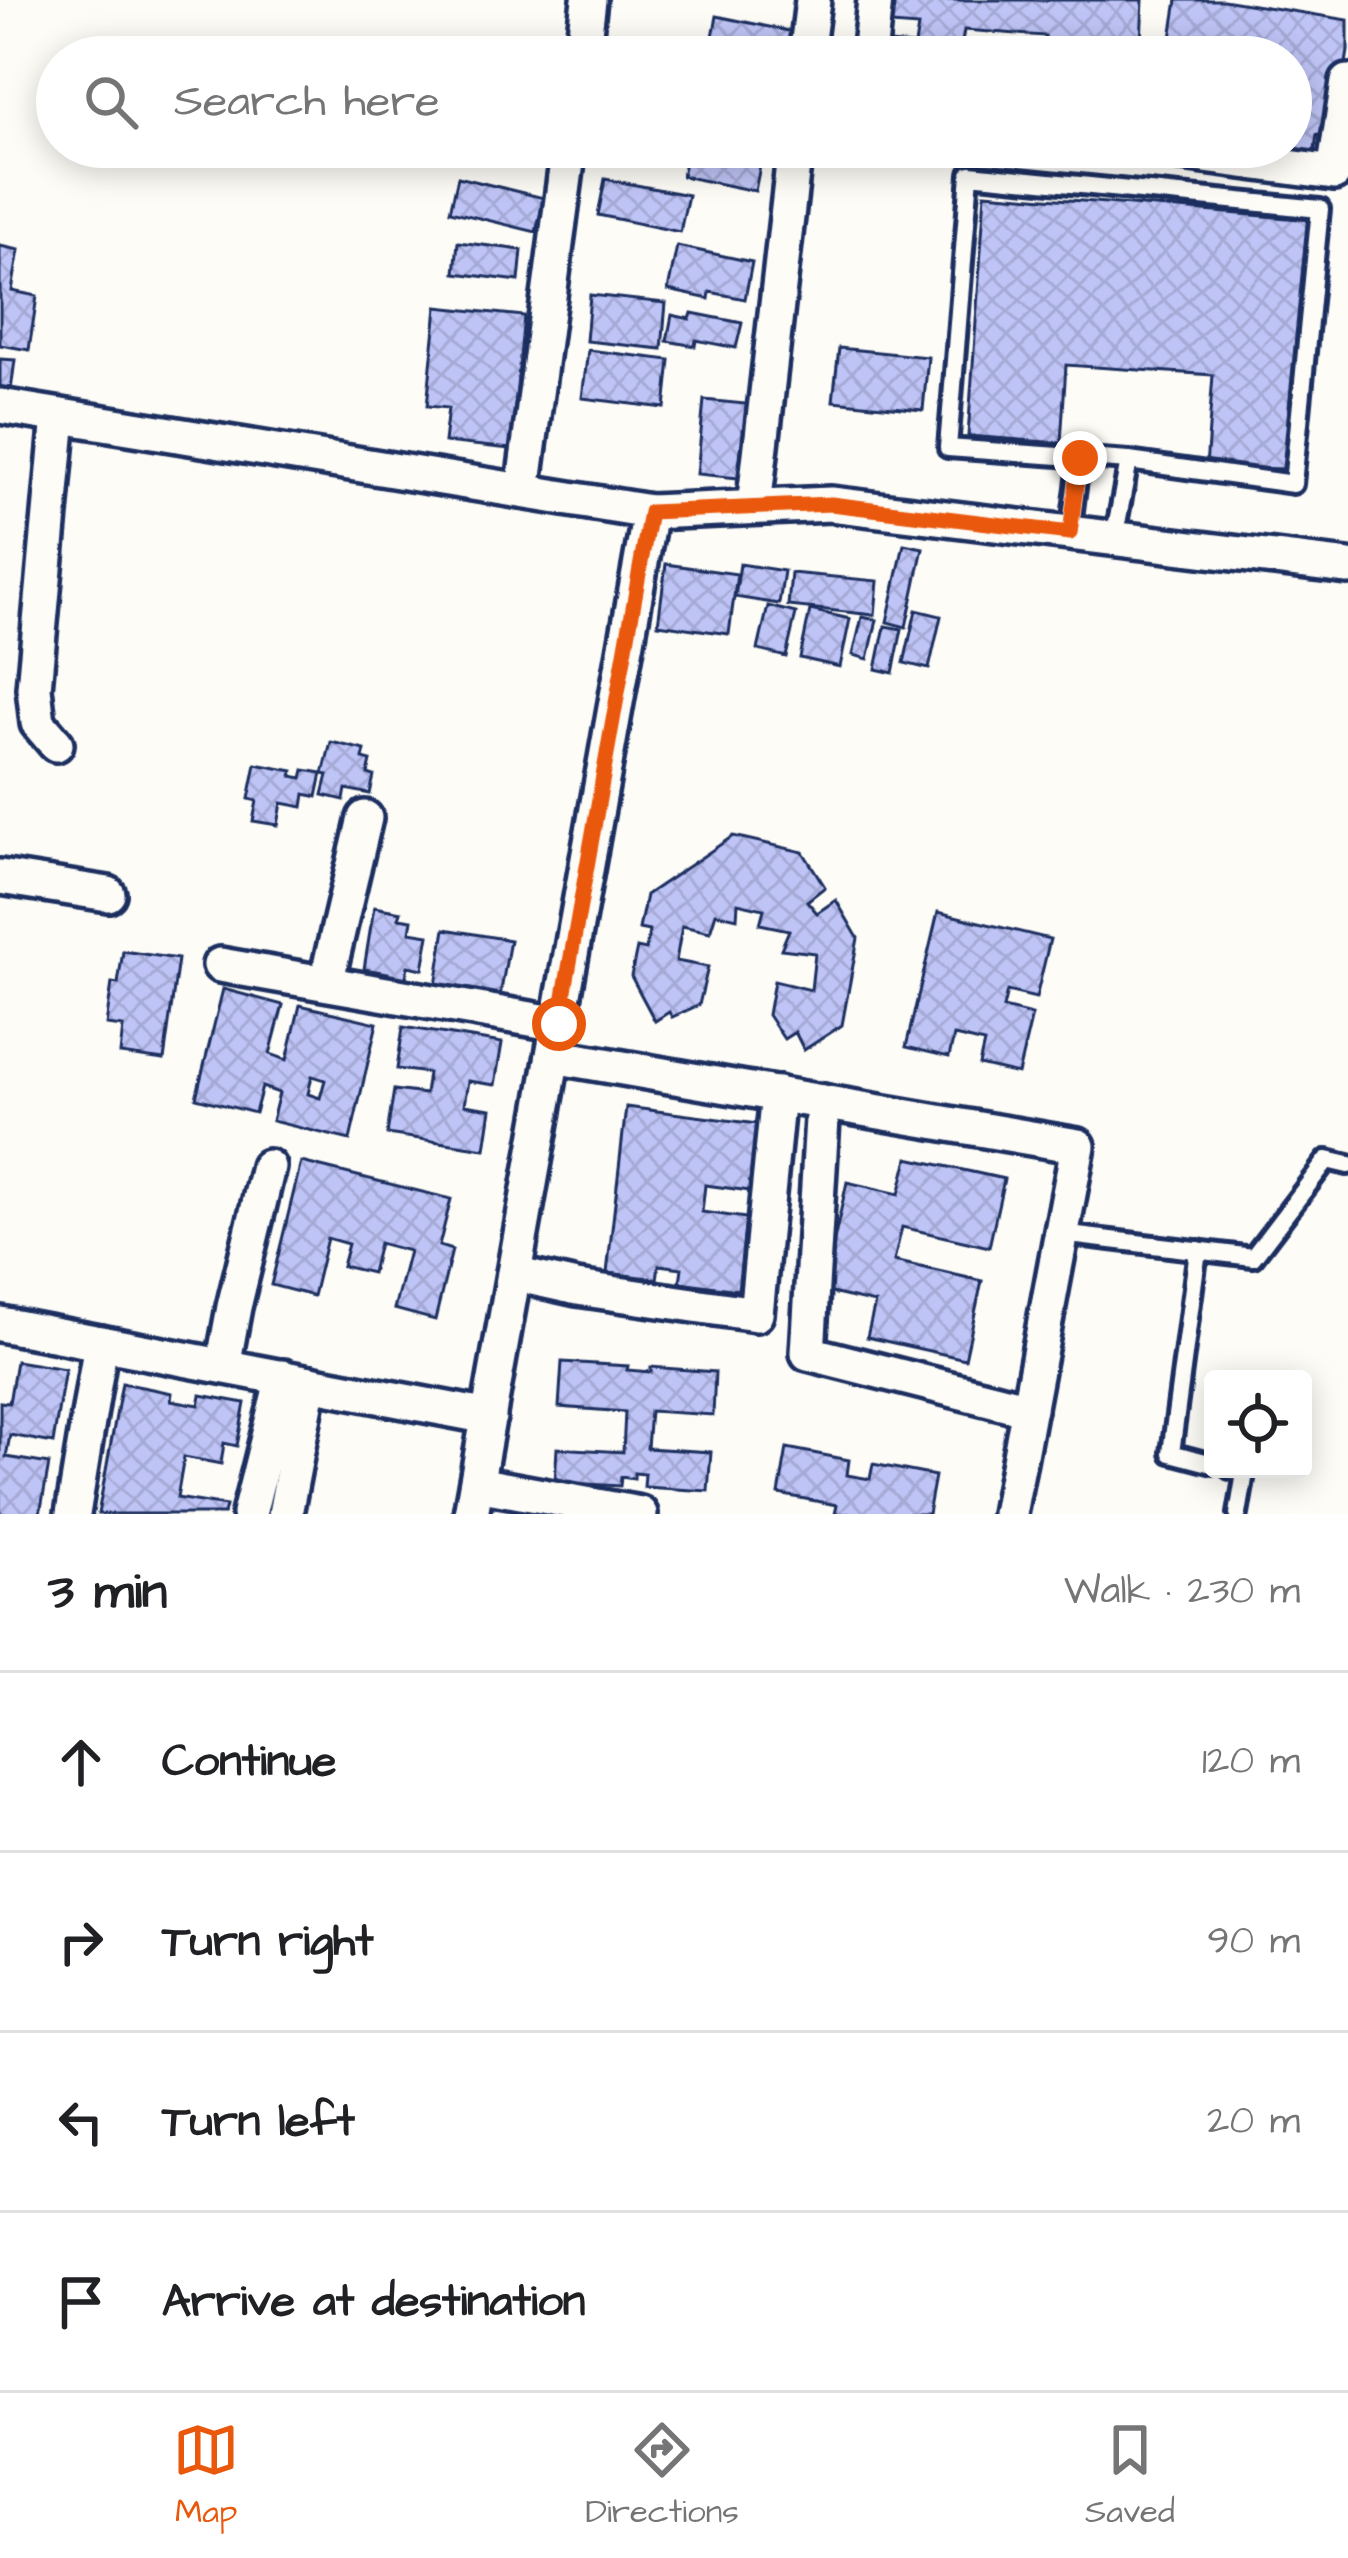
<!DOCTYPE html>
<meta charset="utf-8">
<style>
:root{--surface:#fff;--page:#f6f6f6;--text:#202124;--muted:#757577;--line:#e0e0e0;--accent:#ea580c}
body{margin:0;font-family:"Architects Daughter",sans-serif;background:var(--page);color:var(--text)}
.controls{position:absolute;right:36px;bottom:36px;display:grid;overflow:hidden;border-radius:12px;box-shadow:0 6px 30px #0003}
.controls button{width:108px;height:108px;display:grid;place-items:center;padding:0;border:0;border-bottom:3px solid var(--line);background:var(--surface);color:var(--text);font:60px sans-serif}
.stop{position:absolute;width:36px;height:36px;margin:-27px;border:9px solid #ea580c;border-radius:50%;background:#fff}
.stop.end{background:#ea580c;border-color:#fff;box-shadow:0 3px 12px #0008}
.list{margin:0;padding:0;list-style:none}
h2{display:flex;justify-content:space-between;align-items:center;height:156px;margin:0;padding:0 48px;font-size:51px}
h2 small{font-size:39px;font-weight:400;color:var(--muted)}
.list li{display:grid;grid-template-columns:78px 1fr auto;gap:36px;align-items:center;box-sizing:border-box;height:180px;padding:0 48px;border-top:3px solid var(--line)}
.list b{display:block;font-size:45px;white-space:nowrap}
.list em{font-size:39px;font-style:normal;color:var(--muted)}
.icon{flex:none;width:66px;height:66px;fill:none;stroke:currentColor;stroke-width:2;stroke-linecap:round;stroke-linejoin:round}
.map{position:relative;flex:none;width:1348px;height:1514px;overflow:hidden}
.search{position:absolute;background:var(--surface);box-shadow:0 6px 30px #0003;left:36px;right:36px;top:36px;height:132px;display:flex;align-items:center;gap:30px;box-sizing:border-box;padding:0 42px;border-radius:66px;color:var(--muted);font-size:45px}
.sheet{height:876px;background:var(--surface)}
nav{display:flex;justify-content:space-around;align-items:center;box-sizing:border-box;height:168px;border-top:3px solid var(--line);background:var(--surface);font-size:33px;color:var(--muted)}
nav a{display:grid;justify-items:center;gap:6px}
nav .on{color:var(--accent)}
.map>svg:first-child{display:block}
.building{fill:url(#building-cross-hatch);stroke:#1b2f5e;stroke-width:3;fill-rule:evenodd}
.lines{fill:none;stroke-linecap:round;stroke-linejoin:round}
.service-casing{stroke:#1b2f5e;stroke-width:26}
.minor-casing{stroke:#1b2f5e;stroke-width:42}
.service{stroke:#fdfcf7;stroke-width:16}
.minor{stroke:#fdfcf7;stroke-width:33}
.route{stroke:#ea580c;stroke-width:15}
</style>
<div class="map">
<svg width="1348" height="1514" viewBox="0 0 1348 1514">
<defs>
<pattern id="building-cross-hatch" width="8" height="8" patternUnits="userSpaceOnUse" patternTransform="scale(3)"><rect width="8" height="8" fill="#bfc4f6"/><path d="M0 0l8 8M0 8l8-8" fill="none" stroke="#a4a9d5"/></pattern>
</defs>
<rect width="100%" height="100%" fill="#fdfcf7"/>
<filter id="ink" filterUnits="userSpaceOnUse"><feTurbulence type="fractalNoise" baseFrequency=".00833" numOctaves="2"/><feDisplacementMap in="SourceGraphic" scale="24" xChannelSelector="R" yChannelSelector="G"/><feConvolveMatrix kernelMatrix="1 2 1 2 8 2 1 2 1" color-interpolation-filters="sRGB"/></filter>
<g filter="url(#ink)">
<!-- building -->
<g class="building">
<path d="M881,0H1143L1141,42L1098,39L1095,57H876V42L915,45L918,27L879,24ZM964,30L1045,36L1042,54L961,48Z"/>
<polygon points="1177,0 1223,0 1348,20 1348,51 1334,138 1317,135 1313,161 1245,147 1291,147 1291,57 1168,57"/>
<polygon points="717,16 798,33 793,57 709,57"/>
<polygon points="688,147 717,147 762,156 755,191 682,176"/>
<polygon points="458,177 544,198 536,232 450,211"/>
<polygon points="605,179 688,195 680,232 598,215"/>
<polygon points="985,193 1312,220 1287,469 1206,467 1213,375 1066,365 1061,443 968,436"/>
<polygon points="458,242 522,250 519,281 455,273"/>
<polygon points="0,246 19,250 12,291 37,296 29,350 0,345"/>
<polygon points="677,246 752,262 745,299 710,292 709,299 668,290"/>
<polygon points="590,295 666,303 662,349 586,341"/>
<polygon points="437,307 524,316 511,449 444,442 448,408 427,406"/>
<polygon points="692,313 742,323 736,348 696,340 695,346 667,341 672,315 690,319"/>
<polygon points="839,348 928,357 923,410 833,401"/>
<polygon points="588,350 670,360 665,408 582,398"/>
<polygon points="0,359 15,360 10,398 0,397"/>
<polygon points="704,400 756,405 749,479 697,474"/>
<polygon points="904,544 923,548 906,627 887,622"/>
<polygon points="666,564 737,574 729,634 658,624"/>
<polygon points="740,564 784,571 779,604 735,597"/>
<polygon points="791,573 878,581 875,615 788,606"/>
<polygon points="768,606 796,613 786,657 758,650"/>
<polygon points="810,610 850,619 840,667 800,658"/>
<polygon points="916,610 941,616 929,669 904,663"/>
<polygon points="862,617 877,620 868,659 853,655"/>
<polygon points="885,626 902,629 893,673 876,669"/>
<polygon points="331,742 365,750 363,759 371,761 368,774 374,776 370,794 346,789 344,800 323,795 328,775 323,774"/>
<polygon points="256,764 293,771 292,776 302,778 304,770 322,773 317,797 305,794 303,807 282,803 278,825 253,821 257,801 249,799"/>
<polygon points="733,836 803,852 825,887 807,901 817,913 836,900 858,938 842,1025 804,1050 795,1032 784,1039 768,1015 774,981 811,990 815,953 781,949 789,930 760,924 764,909 738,903 737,918 716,913 710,932 682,926 676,961 708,967 699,1005 672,1017 669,1012 655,1021 631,976 637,948 646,950 649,931 639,929 646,895"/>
<polygon points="374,907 401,912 399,918 412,920 410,932 429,935 423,969 408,966 404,987 387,984 388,973 364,969"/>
<polygon points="938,912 1050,939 1036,998 1007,991 1003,1008 1032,1015 1018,1074 979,1065 984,1043 963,1038 954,1036 949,1057 906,1047"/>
<polygon points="445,929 510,940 499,1002 435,991"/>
<polygon points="123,951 178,959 164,1060 120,1054 123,1027 106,1025 112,983 118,984"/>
<path d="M223,989L283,1005L270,1054L287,1060L300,1005L377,1023L350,1140L272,1121L279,1093L262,1087L255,1113L196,1098ZM312,1076L325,1080L320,1098L308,1094Z"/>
<polygon points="403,1027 502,1043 495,1085 468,1081 464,1105 491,1109 485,1149 387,1134 394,1090 425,1094 428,1073 397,1069"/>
<polygon points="626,1107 758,1124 750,1191 705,1185 702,1212 746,1218 738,1290 680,1282 682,1268 659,1265 657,1279 607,1273"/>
<polygon points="908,1158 1004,1179 989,1247 902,1227 894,1261 982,1281 965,1359 867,1337 875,1303 823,1291 847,1182 899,1194"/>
<polygon points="301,1162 451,1199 439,1246 452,1250 435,1320 394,1309 409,1251 379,1243 372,1273 342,1266 348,1244 327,1238 313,1296 271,1285"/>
<polygon points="16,1361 65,1369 53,1443 10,1435 6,1457 49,1464 40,1514 0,1514 0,1402 9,1403"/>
<polygon points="562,1362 628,1366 627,1370 651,1372 651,1367 715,1372 713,1415 650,1411 647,1448 711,1452 708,1491 644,1487 645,1474 634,1473 634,1479 621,1477 620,1486 555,1482 557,1448 623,1452 625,1412 559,1407"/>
<polygon points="122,1383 172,1393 171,1400 199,1405 201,1395 245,1403 237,1446 224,1443 221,1464 184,1457 177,1498 226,1506 224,1514 98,1514"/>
<polygon points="787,1448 849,1460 847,1475 870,1479 873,1464 935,1476 928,1514 835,1514 837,1505 779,1494"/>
</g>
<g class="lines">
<defs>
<g id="service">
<polygon points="970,174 1320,209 1293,484 1129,461 948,448"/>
<polyline points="1070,533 1080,457"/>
<polyline points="1114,539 1129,461"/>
<polyline points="1061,1234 1253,1257 1327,1160 1348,1165"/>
<polyline points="1198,1250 1171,1453 1213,1464"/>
<polyline points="1230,1469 1245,1473 1238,1514"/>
</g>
<g id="minor">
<polyline points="582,57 589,0"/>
<polyline points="806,57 813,0"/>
<polyline points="869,57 875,0"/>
<polyline points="1137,147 1334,173 1348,82"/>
<polyline points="0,406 650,512 831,504 1348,567"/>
<polyline points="523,491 569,147"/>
<polyline points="754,507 795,147"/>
<polyline points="56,744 38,723 34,688 59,416"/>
<polyline points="0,877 108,894"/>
<polyline points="220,965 559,1024"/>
<polyline points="326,983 365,818"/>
<polyline points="553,1056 1078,1146 1009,1514"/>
<polyline points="823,1102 808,1353 1029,1409"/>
<polyline points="514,1274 577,1288 756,1314 778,1094"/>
<polyline points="0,1324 489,1417"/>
<polyline points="223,1366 234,1307 268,1167"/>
<polyline points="477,1484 640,1514"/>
<polyline points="73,1514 101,1343"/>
<polyline points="249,1514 283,1377"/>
<polyline points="285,1514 310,1383"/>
<polyline points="471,1514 650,512"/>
</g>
</defs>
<!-- service casing -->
<use href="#service" class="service-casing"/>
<!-- minor casing -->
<use href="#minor" class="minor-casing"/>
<!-- service -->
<use href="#service" class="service"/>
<!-- minor -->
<use href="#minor" class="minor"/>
</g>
</g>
<g class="lines" filter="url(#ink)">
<!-- route -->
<polyline class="route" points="559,1024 650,512 831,504 1070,533 1080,458"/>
</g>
</svg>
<div class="controls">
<button><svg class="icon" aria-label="locate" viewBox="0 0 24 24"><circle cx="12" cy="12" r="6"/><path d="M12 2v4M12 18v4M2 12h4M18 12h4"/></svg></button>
</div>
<div class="stop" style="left:559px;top:1024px"></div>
<div class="stop end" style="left:1080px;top:458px"></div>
<div class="search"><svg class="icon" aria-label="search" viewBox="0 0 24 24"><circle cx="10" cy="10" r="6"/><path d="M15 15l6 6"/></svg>Search here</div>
</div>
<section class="sheet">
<h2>3 min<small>Walk · 230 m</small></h2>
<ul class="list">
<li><svg class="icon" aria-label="ahead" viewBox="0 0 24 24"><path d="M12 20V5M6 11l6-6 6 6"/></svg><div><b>Continue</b></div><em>120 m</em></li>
<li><svg class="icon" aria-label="right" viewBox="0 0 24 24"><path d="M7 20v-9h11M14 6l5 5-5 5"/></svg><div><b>Turn right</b></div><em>90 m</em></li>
<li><svg class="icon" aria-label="left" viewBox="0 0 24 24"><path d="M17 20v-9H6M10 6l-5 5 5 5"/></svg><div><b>Turn left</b></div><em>20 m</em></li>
<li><svg class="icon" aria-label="arrive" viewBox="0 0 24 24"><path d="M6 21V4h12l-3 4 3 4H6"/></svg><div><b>Arrive at destination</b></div></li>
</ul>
</section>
<nav>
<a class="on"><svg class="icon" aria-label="map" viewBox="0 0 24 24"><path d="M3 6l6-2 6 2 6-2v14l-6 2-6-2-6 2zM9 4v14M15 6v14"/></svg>Map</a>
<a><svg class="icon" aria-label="directions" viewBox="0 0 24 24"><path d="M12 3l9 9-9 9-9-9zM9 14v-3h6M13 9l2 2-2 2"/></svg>Directions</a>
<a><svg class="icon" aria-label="saved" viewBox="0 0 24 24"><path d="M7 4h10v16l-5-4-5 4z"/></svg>Saved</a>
</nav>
